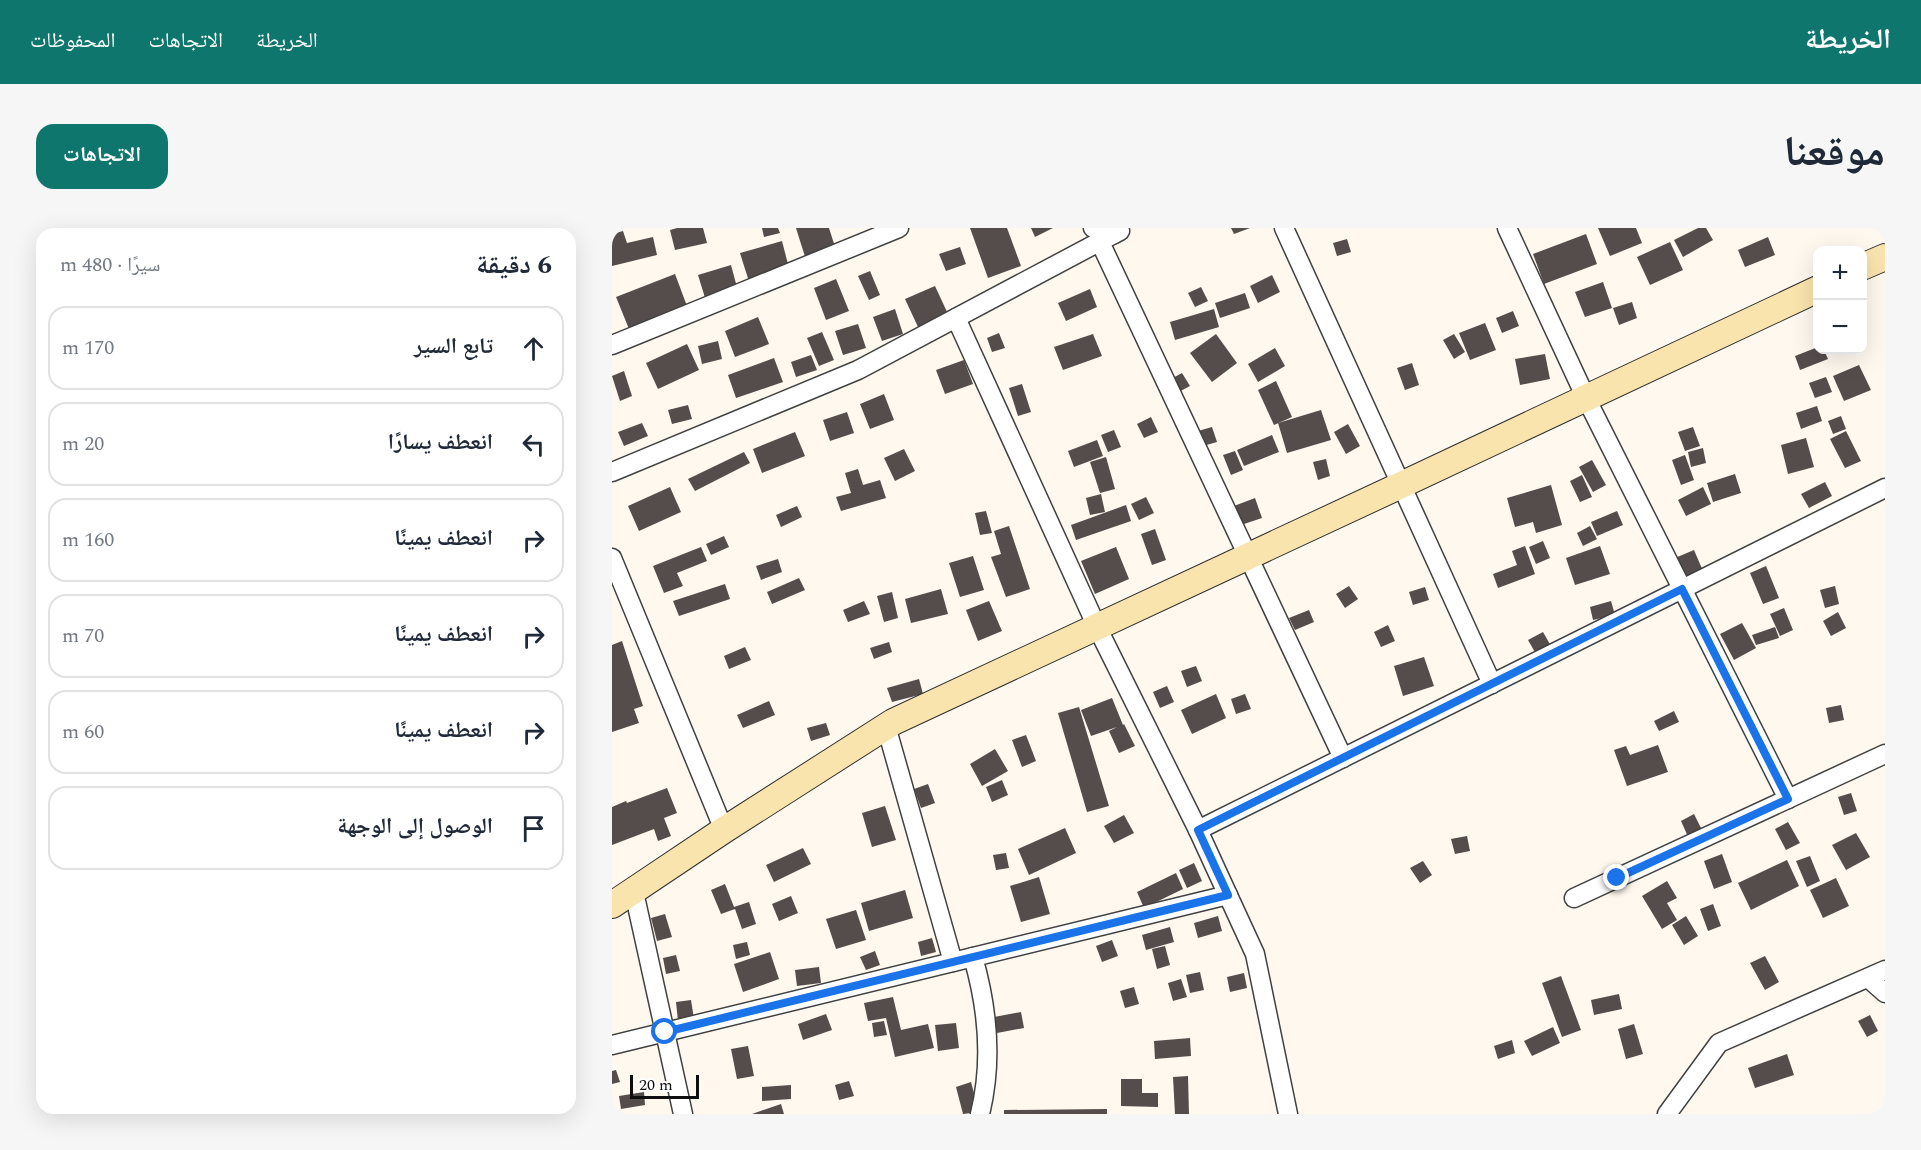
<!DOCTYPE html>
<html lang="ar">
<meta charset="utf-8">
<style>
:root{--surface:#fff;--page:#f6f6f7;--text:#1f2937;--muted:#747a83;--line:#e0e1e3;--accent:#0f766e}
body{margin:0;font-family:Spectral,"Noto Naskh Arabic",serif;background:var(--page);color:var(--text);direction:rtl}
.controls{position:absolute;right:18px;top:18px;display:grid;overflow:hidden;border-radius:12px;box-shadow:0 6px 24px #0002}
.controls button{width:54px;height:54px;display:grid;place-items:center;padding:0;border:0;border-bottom:2px solid var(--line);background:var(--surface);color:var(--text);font:30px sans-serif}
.scale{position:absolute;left:18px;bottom:15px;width:69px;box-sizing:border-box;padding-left:6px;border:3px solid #0e0e0e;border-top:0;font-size:16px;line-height:21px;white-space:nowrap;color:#0e0e0e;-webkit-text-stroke:4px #fff;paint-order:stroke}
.stop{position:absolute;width:18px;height:18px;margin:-14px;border:4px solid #1a73e8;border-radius:50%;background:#fff}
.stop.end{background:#1a73e8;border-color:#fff;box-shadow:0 2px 6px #0008}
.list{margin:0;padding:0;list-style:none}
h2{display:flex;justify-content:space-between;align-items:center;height:78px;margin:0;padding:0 24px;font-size:26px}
h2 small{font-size:20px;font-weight:400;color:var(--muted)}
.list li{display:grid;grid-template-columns:39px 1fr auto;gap:18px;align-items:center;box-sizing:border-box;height:84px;margin:0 12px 12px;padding:0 12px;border:2px solid var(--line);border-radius:18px}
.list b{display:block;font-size:22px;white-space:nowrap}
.list em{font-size:20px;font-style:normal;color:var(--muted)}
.icon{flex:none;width:33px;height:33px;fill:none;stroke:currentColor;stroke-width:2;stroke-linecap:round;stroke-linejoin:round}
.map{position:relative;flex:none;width:1273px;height:886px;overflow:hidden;direction:ltr;border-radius:18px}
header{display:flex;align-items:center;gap:36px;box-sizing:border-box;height:84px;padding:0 30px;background:var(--accent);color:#fff}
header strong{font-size:28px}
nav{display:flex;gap:33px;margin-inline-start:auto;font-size:21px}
.intro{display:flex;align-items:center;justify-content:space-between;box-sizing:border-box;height:144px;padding:0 36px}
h1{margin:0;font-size:42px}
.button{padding:15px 27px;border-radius:18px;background:var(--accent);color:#fff;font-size:21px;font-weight:700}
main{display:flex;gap:36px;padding:0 36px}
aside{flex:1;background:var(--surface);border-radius:18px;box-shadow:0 6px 24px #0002}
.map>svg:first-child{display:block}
.building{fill:#554d4b}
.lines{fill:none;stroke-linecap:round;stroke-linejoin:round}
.street-casing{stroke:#414141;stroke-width:21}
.secondary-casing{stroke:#303030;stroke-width:28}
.street{stroke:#fff;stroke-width:18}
.secondary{stroke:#fae4ae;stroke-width:26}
.route{stroke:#1a73e8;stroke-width:8}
</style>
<header>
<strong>الخريطة</strong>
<nav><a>الخريطة</a><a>الاتجاهات</a><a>المحفوظات</a></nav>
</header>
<div class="intro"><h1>موقعنا</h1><a class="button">الاتجاهات</a></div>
<main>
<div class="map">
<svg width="1273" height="886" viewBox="0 0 1273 886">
<rect width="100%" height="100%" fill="#fef8ef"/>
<!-- building -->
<g class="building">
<polygon points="65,0 91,0 95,15 63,22 58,2"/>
<polygon points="150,0 166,0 168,5 152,9"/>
<polygon points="184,0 217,0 225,25 195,35"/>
<polygon points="358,0 395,0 409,38 376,50"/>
<polygon points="419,0 441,0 423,9"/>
<polygon points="619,0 638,0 622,6"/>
<polygon points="986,0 1024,0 1030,15 998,28"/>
<polygon points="1086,0 1094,0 1101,12 1071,29 1062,12"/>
<polygon points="11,3 15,15 41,9 45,27 0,38 0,6"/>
<polygon points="974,6 985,36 932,56 921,26"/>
<polygon points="1156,9 1163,27 1133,39 1126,22"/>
<polygon points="735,11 739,24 725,28 721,15"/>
<polygon points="170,13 177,40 139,60 128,25"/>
<polygon points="1058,14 1071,42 1038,57 1025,29"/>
<polygon points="348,19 354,36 334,43 327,26"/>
<polygon points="119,37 126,63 94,73 86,47"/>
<polygon points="258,43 268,67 257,72 246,48"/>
<polygon points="63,46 75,78 17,101 4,69"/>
<polygon points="660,47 668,64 646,75 638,58"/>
<polygon points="224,51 237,83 214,92 202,60"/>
<polygon points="991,54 1000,80 973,89 963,64"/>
<polygon points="323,58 336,86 306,99 293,71"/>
<polygon points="589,59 596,73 583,79 576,65"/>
<polygon points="478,61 485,79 454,93 446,75"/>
<polygon points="633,65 638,80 608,90 603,75"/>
<polygon points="1020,74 1025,90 1007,97 1001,80"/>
<polygon points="283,81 291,106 270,113 261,89"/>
<polygon points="602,81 607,99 563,112 558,94"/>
<polygon points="901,83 907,98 890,105 884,90"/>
<polygon points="146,89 157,116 123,129 113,103"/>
<polygon points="873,95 884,122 858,132 847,105"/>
<polygon points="246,96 254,120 231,127 223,103"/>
<polygon points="210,104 222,132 207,138 195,110"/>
<polygon points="387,105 393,120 380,124 375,110"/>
<polygon points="481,106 490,128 451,142 442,119"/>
<polygon points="604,106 625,135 600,154 578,125"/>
<polygon points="842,106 853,124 842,131 831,112"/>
<polygon points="106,113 110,131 90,136 86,118"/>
<polygon points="75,116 87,142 46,161 34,135"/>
<polygon points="1206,119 1206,122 1212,122 1216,131 1188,142 1183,128"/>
<polygon points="663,120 673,138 646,154 636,136"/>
<polygon points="933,126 938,151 908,157 903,131"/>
<polygon points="199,127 205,142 184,149 179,134"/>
<polygon points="162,130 171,154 124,170 116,147"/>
<polygon points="352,132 361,156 333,166 324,142"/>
<polygon points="800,135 807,157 793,162 785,140"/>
<polygon points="1247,137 1259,162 1232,173 1221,148"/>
<polygon points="12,143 20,168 8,173 0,148"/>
<polygon points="570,145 578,158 565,165 557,152"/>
<polygon points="1214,149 1220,164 1203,170 1197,155"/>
<polygon points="664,153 680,189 662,197 646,162"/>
<polygon points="410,156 419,184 406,188 397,160"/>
<polygon points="272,166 282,192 258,201 248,176"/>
<polygon points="76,177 80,191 60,196 56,182"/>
<polygon points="1205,178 1210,193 1189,201 1184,185"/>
<polygon points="709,182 719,212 675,225 666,195"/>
<polygon points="235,184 242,205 218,213 211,192"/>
<polygon points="1229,188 1234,201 1221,206 1216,193"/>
<polygon points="539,189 546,204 532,210 525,196"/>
<polygon points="30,195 36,208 12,218 6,204"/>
<polygon points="736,196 748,218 734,226 722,204"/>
<polygon points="600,199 605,214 591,218 586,203"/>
<polygon points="1081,199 1088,218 1073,223 1066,204"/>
<polygon points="502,202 509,219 496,224 489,207"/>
<polygon points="1234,203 1249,233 1233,240 1218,211"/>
<polygon points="183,204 193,228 150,245 141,221"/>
<polygon points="660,207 667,224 632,238 625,222"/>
<polygon points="1194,210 1202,239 1176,246 1169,217"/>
<polygon points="485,212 491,228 462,239 456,223"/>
<polygon points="1091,220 1094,235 1079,239 1076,224"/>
<polygon points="292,221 303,243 283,253 272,230"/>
<polygon points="623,223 631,242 619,247 611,227"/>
<polygon points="132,224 138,235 83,263 76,251"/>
<polygon points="1073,227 1082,252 1069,257 1060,232"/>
<polygon points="494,229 503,261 488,265 478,234"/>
<polygon points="714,231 718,248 706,252 701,234"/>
<polygon points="980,232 994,257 981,264 967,239"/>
<polygon points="246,241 251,257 268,252 274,270 229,283 224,269 239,265 233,245"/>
<polygon points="1123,246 1129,265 1101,274 1095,255"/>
<polygon points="970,247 980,269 968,274 958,253"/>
<polygon points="1213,254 1220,268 1197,280 1189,266"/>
<polygon points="939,257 950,297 924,305 921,294 903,299 895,270"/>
<polygon points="58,259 69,284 27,303 16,278"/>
<polygon points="1091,259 1099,276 1074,288 1066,272"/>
<polygon points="489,266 493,284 478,287 474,270"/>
<polygon points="534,269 542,285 527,292 519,276"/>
<polygon points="643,270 650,290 629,297 622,278"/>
<polygon points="514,277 519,293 464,312 459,297"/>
<polygon points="185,278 190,289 169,299 164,287"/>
<polygon points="374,283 380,305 368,307 363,285"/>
<polygon points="1005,283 1011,297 985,308 979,294"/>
<polygon points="397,298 418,361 394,369 379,329 389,326 382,303"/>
<polygon points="978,298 985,311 971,318 965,305"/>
<polygon points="543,301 554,332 540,337 529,306"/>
<polygon points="112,308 117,319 99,327 94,316"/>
<polygon points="931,313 938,330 924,336 917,319"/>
<polygon points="913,318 923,346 886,360 881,346 905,337 900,323"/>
<polygon points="988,318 998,346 963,357 954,330"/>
<polygon points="89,319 95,333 65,345 71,358 52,365 41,338"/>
<polygon points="504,319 517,351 483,366 469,333"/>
<polygon points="1082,322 1091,343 1072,351 1063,330"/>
<polygon points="361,328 372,362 348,369 337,335"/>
<polygon points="166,331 170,344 149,352 144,338"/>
<polygon points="1154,338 1167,370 1151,376 1138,345"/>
<polygon points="187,350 193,362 160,376 155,364"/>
<polygon points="113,356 118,371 67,388 61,373"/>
<polygon points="737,358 746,371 733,380 724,366"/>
<polygon points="1223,358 1227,376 1213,380 1208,362"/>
<polygon points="813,359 817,372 801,377 797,364"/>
<polygon points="329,361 336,386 299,395 293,371"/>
<polygon points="280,364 286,390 272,394 265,368"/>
<polygon points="252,373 258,386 236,394 231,382"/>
<polygon points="377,373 390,403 366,413 354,382"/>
<polygon points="999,373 1003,387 981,392 978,379"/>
<polygon points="1172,380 1181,402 1168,408 1158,386"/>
<polygon points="697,382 702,394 683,402 677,390"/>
<polygon points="1226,384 1234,400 1219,408 1211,393"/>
<polygon points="1130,395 1144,420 1122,432 1108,406"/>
<polygon points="776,397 783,413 769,419 762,404"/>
<polygon points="1163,399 1167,410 1144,417 1140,407"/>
<polygon points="931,404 939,418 924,426 916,412"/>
<polygon points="10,413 31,478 22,481 27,495 0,504 0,417"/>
<polygon points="277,414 280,424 262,431 258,420"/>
<polygon points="133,419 139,432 117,441 112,428"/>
<polygon points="812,429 822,458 791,468 782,438"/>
<polygon points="584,438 590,453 575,459 569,443"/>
<polygon points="307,451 311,466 280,474 275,460"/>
<polygon points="555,458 562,474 548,480 541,464"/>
<polygon points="604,466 614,490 580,506 569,482"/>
<polygon points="633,466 639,481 624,486 619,471"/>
<polygon points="500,470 511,497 512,496 523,518 507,525 497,503 505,499 479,508 469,482"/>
<polygon points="157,473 163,487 131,500 125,487"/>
<polygon points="1229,477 1232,492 1217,495 1214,480"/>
<polygon points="467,479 497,578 475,584 446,485"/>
<polygon points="1062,483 1067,494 1047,503 1042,493"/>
<polygon points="214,495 218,507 199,513 195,500"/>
<polygon points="414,507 424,533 410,539 400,512"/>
<polygon points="1046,517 1056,544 1015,558 1002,522 1014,518 1018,527"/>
<polygon points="383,521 396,543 370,558 358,536"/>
<polygon points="390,552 396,567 380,574 374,559"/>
<polygon points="316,556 323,575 309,580 302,561"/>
<polygon points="55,560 65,585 52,590 59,608 46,613 42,601 0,617 0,579 14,573 15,575"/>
<polygon points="1239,565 1245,583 1232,587 1226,569"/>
<polygon points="273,578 284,612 260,619 250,585"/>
<polygon points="1082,586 1091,604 1077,611 1069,593"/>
<polygon points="512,587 522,605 502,615 492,598"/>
<polygon points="1176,594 1188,615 1174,622 1163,601"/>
<polygon points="453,600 464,625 417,647 406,621"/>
<polygon points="1244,605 1258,629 1234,642 1220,617"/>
<polygon points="855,608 858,623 843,626 839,611"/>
<polygon points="191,620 199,636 162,654 154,637"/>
<polygon points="394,625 397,640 384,642 381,627"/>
<polygon points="1110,626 1120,654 1102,661 1092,633"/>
<polygon points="1198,628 1208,653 1195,659 1184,633"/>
<polygon points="1175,632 1187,658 1139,682 1126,655"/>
<polygon points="811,633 820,647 808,655 798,640"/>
<polygon points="582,635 590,653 575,660 567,642"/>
<polygon points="564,645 571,661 532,680 525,664"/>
<polygon points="427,649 438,686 409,694 398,658"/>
<polygon points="1224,650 1237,678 1211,690 1198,662"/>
<polygon points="1055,653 1065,670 1055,675 1065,692 1050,701 1030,668"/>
<polygon points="113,656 122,679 137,674 144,696 130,701 123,681 109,686 99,662"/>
<polygon points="293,662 301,690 257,703 249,675"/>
<polygon points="179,668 186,685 167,693 160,676"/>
<polygon points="1101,676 1109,698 1096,703 1088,681"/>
<polygon points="244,682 254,712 224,721 214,691"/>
<polygon points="53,686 60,709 45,713 39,690"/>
<polygon points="606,688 610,703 586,710 582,695"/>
<polygon points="1074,688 1086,708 1072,717 1060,697"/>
<polygon points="558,699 562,714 534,722 530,707"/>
<polygon points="320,710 324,724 309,728 306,714"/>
<polygon points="500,712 506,728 490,734 484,718"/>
<polygon points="135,714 138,727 124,731 121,717"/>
<polygon points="553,718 558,737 545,741 540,721"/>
<polygon points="263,723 268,737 254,742 248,729"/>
<polygon points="158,724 167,751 131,764 122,736"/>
<polygon points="64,727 68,743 54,746 51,730"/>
<polygon points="1153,728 1167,754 1153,762 1138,735"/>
<polygon points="207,739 209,755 185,758 183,742"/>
<polygon points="588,744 592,762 578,765 574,747"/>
<polygon points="632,745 635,760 618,764 615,749"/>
<polygon points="949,748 969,802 950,809 930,755"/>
<polygon points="569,751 575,769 561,773 556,755"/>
<polygon points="522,759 527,776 513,780 508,763"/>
<polygon points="1007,766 1010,781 982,787 979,772"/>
<polygon points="281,769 289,802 316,796 322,820 283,829 274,790 256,793 252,775"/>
<polygon points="79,772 82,791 66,793 64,774"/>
<polygon points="409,784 412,800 385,805 382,789"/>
<polygon points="214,786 220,802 191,812 186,796"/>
<polygon points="1258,787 1266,803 1255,809 1246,793"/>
<polygon points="272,793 275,807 262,809 260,795"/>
<polygon points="344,795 347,820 326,823 323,797"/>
<polygon points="1022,796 1031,826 1014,831 1006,801"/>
<polygon points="941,799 948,815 920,828 912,813"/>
<polygon points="578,810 579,828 543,831 542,813"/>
<polygon points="900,812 903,825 886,831 882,818"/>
<polygon points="136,818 142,848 125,851 119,821"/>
<polygon points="1175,826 1182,847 1143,860 1136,840"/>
<polygon points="4,842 8,854 0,856 0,843"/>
<polygon points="576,848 577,886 563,886 561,849"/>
<polygon points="509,851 530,851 530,865 546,865 546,879 509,878"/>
<polygon points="237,853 242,868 227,872 223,857"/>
<polygon points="359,854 367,884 351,886 344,859"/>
<polygon points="179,857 179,871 150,873 150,859"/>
<polygon points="32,864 33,877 9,881 7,868"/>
<polygon points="169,876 172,886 140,886"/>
<polygon points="495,881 495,886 392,886 392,882"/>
</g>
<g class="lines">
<defs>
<g id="street">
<polyline points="481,0 502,6 508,3"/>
<polyline points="672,0 880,456"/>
<polyline points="895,0 974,170 1176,571"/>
<polyline points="488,14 731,530"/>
<polyline points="344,90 485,399 586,602 643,726 676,886"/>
<polyline points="0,117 287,0"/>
<polyline points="0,244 246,142 502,6 503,0"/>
<polyline points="0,330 112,602"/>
<polyline points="274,498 341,734"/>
<polyline points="586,602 1273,260"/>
<polyline points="22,664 71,886"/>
<polyline points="962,670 1273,526"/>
<path d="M361,729C376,781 381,833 368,886"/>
<polyline points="1256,750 1273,765"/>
<polyline points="0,817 616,667"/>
<polyline points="1055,886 1107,815 1273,742"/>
</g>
<g id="secondary">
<polyline points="1250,39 1273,29"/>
<polyline points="0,677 112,602 281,494 787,258 1206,61"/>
</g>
</defs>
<!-- street casing -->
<use href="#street" class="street-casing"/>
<!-- secondary casing -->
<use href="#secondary" class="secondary-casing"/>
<!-- street -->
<use href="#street" class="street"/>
<!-- secondary -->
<use href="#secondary" class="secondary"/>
</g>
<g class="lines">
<!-- route -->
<polyline class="route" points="53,804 616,667 586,602 1070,361 1176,571 1005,650"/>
</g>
</svg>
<div class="controls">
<button>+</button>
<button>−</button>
</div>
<div class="scale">20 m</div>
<div class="stop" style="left:53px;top:804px"></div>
<div class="stop end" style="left:1005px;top:650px"></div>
</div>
<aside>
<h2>6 دقيقة<small>سيرًا · 480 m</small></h2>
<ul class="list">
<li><svg class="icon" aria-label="ahead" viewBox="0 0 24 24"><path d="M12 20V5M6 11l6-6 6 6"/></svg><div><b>تابع السير</b></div><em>170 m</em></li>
<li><svg class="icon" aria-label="left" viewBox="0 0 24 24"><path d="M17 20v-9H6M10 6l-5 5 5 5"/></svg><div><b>انعطف يسارًا</b></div><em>20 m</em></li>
<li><svg class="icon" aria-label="right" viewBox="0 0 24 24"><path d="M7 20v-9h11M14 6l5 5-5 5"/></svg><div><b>انعطف يمينًا</b></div><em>160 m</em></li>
<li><svg class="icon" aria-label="right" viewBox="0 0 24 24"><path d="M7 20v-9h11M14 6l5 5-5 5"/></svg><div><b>انعطف يمينًا</b></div><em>70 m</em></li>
<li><svg class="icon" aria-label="right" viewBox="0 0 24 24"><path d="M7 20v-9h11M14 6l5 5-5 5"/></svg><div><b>انعطف يمينًا</b></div><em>60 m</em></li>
<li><svg class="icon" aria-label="arrive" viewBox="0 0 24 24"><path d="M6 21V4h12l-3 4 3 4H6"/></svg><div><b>الوصول إلى الوجهة</b></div></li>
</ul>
</aside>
</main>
